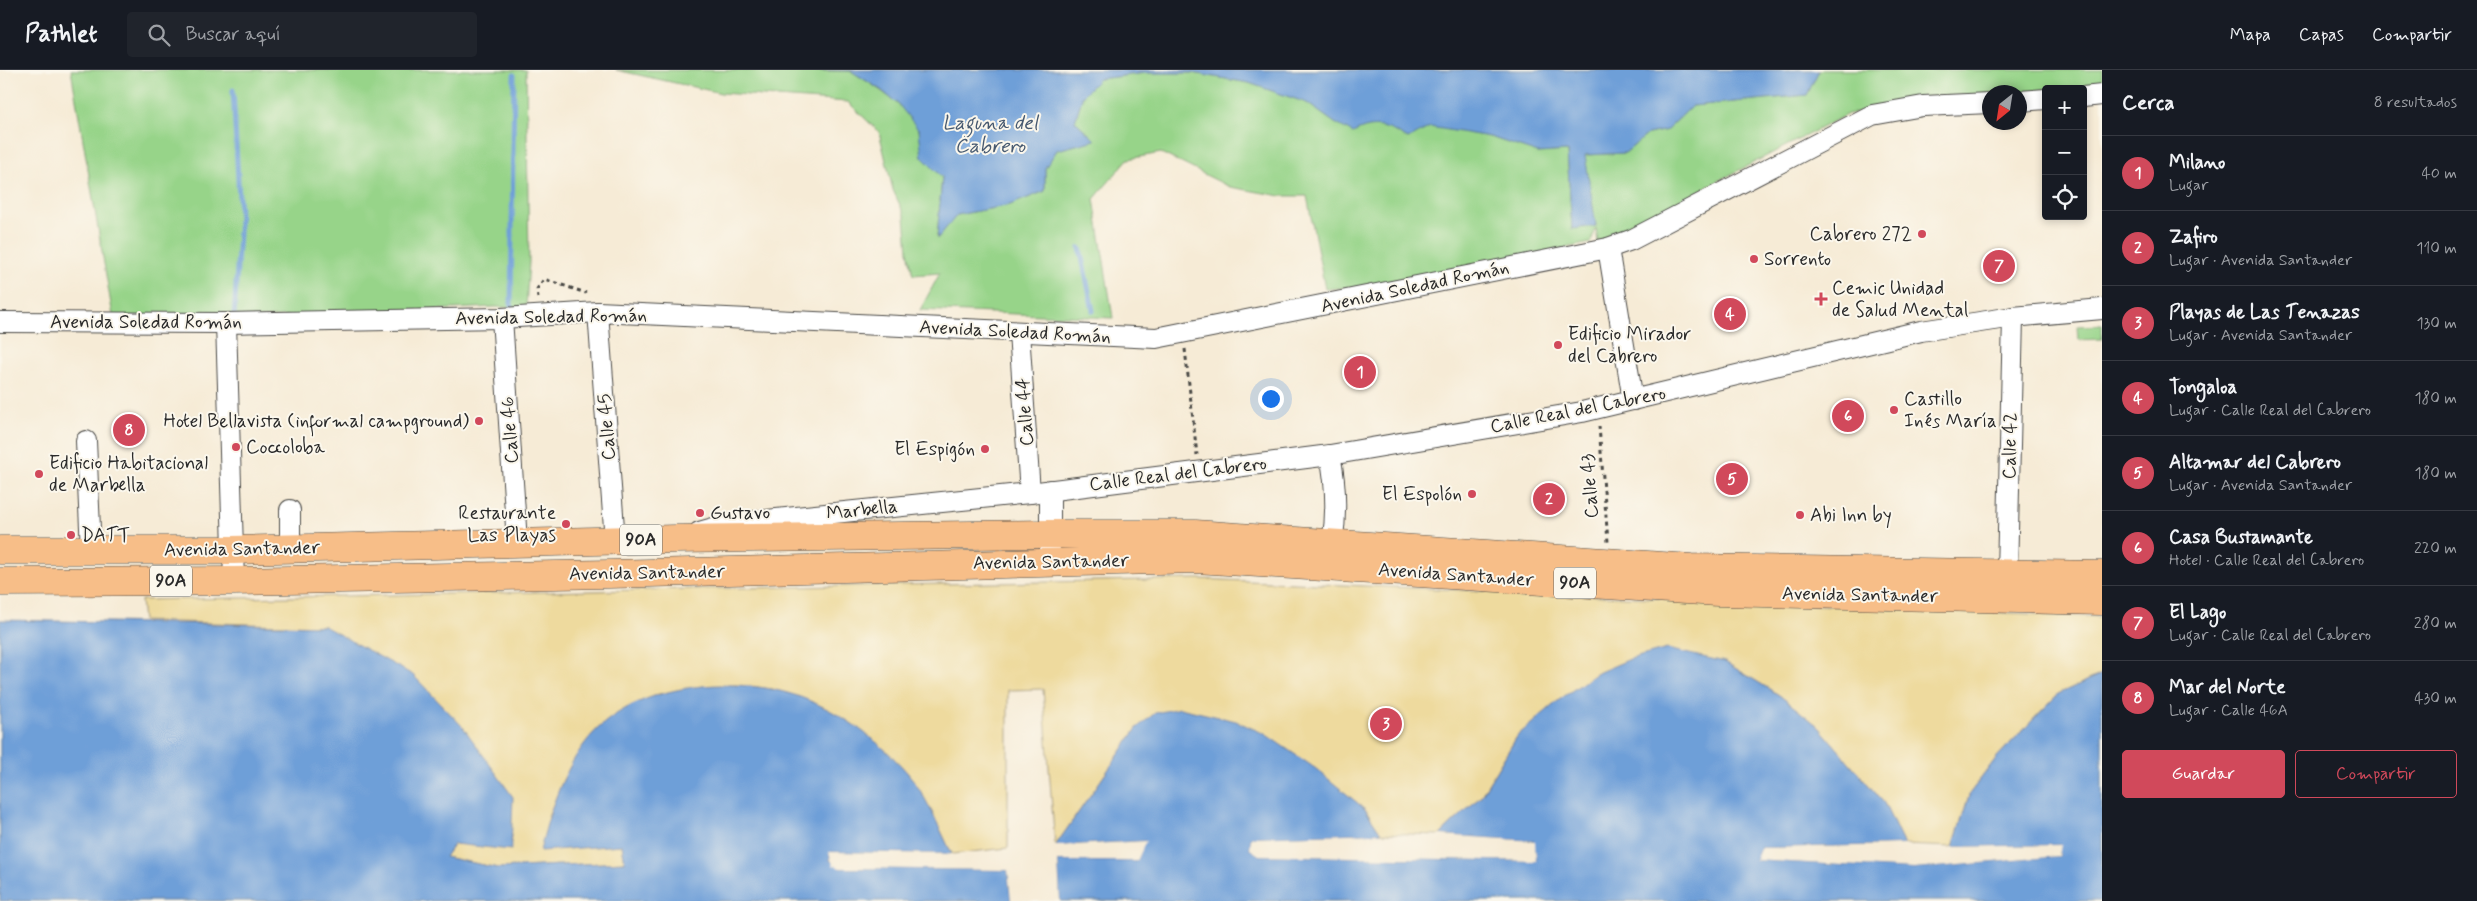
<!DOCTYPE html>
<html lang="es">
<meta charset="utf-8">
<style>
:root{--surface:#171b24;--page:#20242c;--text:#f1f3f6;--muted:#9ea1a6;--line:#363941;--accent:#d1495b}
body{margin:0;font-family:Mynerve,sans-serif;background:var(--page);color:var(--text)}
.controls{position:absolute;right:15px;top:15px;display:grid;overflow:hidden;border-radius:5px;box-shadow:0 2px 8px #0003}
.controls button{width:45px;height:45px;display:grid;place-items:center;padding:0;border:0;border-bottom:1px solid var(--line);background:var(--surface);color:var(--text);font:25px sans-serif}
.compass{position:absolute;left:1982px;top:15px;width:45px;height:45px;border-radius:50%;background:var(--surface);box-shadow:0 2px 8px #0003;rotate:210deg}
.you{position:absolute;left:1270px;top:328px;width:18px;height:18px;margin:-12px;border:4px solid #fff;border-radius:50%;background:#1a73e8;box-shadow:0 0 0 8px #1a73e833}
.badge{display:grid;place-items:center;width:32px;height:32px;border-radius:50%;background:var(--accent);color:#fff;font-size:16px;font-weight:700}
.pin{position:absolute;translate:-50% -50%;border:2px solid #fff;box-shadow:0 1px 5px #0006}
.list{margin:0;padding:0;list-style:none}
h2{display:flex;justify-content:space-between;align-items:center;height:65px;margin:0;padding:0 20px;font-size:21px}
h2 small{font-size:16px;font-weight:400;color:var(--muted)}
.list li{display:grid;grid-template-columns:32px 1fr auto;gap:15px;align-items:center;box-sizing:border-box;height:75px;padding:0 20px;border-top:1px solid var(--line)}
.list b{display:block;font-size:19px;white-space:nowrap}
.list p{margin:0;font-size:16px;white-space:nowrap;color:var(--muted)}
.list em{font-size:16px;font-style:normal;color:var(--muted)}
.actions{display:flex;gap:10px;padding:15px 20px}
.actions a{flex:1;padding:11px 0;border:1px solid var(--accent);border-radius:5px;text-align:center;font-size:18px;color:var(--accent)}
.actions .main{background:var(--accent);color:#fff}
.icon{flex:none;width:28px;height:28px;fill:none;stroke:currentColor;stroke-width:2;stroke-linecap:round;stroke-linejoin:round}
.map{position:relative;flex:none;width:2102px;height:831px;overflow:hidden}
header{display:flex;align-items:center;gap:30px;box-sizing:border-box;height:70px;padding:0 25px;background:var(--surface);border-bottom:1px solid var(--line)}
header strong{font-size:24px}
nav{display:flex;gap:28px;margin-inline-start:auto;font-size:18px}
.search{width:350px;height:45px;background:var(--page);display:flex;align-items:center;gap:12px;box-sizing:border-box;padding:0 18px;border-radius:5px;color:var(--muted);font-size:19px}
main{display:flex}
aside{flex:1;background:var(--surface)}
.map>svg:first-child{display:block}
.green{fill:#97d489;stroke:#61805a}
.sand{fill:#eeda9e;stroke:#8c8264}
.water{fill:#6e9fd8;stroke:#4c6582}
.pier{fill:#f6ebd6}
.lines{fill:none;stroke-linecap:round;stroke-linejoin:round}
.stream{stroke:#6e9fd8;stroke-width:5}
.minor-casing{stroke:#494845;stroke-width:22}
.highway-casing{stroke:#494845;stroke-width:29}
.path{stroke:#494845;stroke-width:3;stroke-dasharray:4 4;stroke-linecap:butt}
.minor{stroke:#fff;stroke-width:20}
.highway{stroke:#f7be88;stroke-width:28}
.poi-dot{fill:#d1495b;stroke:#fbf7ec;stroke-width:2}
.labels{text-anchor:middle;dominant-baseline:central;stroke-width:4;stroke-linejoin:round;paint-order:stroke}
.shield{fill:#fbf7ec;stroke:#696865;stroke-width:1}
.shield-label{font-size:18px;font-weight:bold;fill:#2b2b2b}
.poi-label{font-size:19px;fill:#2b2b2b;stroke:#fbf7ec;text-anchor:start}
.street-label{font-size:19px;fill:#2b2b2b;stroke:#fbf7ec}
.water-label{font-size:20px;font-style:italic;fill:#465970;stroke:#fbf7ec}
</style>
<header>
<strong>Pathlet</strong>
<div class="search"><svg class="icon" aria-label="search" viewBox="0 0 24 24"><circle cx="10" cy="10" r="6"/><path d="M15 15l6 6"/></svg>Buscar aquí</div>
<nav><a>Mapa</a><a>Capas</a><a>Compartir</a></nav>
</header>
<main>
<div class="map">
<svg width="2102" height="831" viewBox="0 0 2102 831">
<rect width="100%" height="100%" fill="#fbf7ec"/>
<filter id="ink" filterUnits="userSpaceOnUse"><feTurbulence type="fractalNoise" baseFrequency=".02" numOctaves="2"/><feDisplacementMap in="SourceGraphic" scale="10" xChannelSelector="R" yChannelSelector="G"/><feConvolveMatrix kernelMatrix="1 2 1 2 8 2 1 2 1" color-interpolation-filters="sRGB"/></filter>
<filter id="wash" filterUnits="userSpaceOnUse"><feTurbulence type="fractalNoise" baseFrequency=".0096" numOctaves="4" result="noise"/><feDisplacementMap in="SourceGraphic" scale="20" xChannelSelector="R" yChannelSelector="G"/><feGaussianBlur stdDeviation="1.12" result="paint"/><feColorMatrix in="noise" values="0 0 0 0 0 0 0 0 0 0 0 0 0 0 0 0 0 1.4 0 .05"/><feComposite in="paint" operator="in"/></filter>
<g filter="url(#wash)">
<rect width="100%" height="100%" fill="#f6ebd6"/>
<!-- green -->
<g class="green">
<polygon points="71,0 526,0 529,192 526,238 495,237 257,248 113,246"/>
<path d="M616,0L851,1C870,13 910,38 919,60C922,67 921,79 922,87L942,107L937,168L957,145L1010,135L1045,121V98L1057,80L1095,70L1075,51L1083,25L1099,9L1145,3H1192L1249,13L1307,33L1335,53L1353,62C1375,51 1388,56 1408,69L1430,56L1490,67L1538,83L1567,81L1572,158L1596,156L1584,85L1625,83L1648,64L1667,60L1692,36L1807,25L1819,0H2102V16L1939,27L1848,44L1598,173L1596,158L1591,173L1358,217L1325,219L1307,126H1281L1230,117L1161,83L1128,89L1094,129L1113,248L920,240L940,203L913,205L908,181L905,146L893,120L879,62L848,32L721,23Z"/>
<polygon points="2102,255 2102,269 2078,270 2077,256"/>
</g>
<!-- sand -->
<polygon class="sand" points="1199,509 2102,547 2102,604 2058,624 1997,687 1970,723 1953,777 1904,775 1884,733 1818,656 1779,625 1725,592 1518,665 1481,726 1440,765 1381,763 1365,739 1138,657 1055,776 1043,619 1008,620 1008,778 952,784 931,741 907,702 773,619 736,615 700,617 658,624 585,673 563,710 548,747 622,775 625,792 498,798 444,787 454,774 324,556 143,551 141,530"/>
<!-- water -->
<g class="water">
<path d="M806,0H1819L1807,25L1692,36L1667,60L1648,64L1625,83L1585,85L1596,156L1572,159L1567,81L1538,83L1490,67L1430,57L1408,69C1388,57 1375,51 1353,63L1335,53L1307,33L1249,13L1192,3H1145L1099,9L1083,25L1075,51L1095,70L1057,80L1045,98V121L1010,135L957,145L937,169L942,107L922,87L919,60L899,35L881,20L851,1Z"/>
<path d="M0,550L324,556L413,605L463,657L513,727L511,780L454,774L445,787L498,798L625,792L622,775L540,781C549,743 561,705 585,673C631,611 741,602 808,630C845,645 879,671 906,701C925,722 939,758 952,784L830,782V790L840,798L1008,800L1011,831H0Z"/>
<polygon points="1667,579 1725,592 1779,625 1818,656 1884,733 1904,775 1760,778 1755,790 1914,799 2059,786 2060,775 1953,777 1970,723 1997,687 2058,624 2102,604 2102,831 1060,831 1058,791 1137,791 1145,771 1055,776 1138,657 1155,643 1180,638 1236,651 1265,664 1315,698 1365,739 1381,763 1251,767 1250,779 1259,785 1536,791 1534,771 1440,765 1481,726 1518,665 1559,630 1595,604 1630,589"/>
</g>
<!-- pier -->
<g class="pier">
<polygon points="1381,763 1384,763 1381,765 1253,769 1253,778 1260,783 1534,788 1532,773 1440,768 1437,765 1440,765 1535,771 1536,791 1259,785 1250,779 1251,767"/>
<polygon points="1146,771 1137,791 1058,791 1060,831 1057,831 1056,789 1135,788 1142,774 1055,779 1053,777 1055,772 1056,776"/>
<polygon points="1904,775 1907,775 1904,777 1762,780 1759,788 1914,797 2057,784 2058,778 1953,779 1950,777 2061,775 2059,786 1914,799 1755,790 1760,778"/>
<polygon points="829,782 954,784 951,786 832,785 835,793 840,796 1009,797 1013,831 1011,831 1008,800 840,798 833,795"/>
</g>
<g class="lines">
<!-- stream -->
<g class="stream">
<polyline points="233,20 240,146 234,248"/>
<polyline points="1080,178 1093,241"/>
<polyline points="511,237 514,5"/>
</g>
</g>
</g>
<g filter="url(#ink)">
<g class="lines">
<defs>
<g id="minor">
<polyline points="2083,27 2102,25"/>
<polyline points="2020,31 2046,29"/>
<polyline points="1608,178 1633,330"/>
<polyline points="598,242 615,471"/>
<polyline points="502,248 517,472"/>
<polyline points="0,252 226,253 502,248 598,242 1156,268 1608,178 1631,170 1872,45 1923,36 1990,33"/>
<polyline points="226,253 234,511"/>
<polyline points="1019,262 1030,423"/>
<polyline points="86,371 91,480"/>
<path d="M1330,385C1336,414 1337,444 1332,473"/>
<polyline points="1050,420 1050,478"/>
<polyline points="290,440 290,478"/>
<polyline points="699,462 727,454 1030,423 1330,385 1582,342 1921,261 2013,247 2102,239"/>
<polyline points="2007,504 2013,247"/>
</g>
<g id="highway">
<polyline points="0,480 233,480 676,469 1050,464 1195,464 1691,498 2102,505"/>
<polyline points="0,512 234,511 609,504 1196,489 1718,522 2102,531"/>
</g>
</defs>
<!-- minor casing -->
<use href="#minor" class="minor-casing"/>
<!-- highway casing -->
<use href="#highway" class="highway-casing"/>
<!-- path -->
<g class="path">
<polyline points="538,228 537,219 544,209 586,223"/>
<polyline points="1185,279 1197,385"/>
<polyline points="1599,356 1608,472"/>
</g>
<!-- minor -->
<use href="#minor" class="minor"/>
<!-- highway -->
<use href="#highway" class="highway"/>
</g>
</g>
<!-- markers -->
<g class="poi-dot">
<circle cx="1922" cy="164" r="5"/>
<circle cx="1754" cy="189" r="5"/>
<path d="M1818.5 221.5h5v5h5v5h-5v5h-5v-5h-5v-5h5z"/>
<circle cx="1558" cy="275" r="5"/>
<circle cx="1894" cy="340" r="5"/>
<circle cx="479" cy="351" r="5"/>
<circle cx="236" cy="377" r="5"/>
<circle cx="985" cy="379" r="5"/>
<circle cx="39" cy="404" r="5"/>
<circle cx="1472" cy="424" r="5"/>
<circle cx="700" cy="443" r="5"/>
<circle cx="1800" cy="445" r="5"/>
<circle cx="566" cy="454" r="5"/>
<circle cx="71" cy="465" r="5"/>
</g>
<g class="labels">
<!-- shield labels -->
<g class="shield">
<rect x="620" y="454.5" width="42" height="31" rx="4"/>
<rect x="150" y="495.5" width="42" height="31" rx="4"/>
<rect x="1554" y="497.5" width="42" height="31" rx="4"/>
</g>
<g class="shield-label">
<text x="641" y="470">90A</text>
<text x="171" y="511">90A</text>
<text x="1575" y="513">90A</text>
</g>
<!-- poi labels -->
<g class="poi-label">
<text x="1912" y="164" text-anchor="end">Cabrero 272</text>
<text x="1764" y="189">Sorrento</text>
<text x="1832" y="218">Cemic Unidad<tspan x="1832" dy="22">de Salud Mental</tspan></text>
<text x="1568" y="264">Edificio Mirador<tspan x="1568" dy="22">del Cabrero</tspan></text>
<text x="1904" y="329">Castillo<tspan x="1904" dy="22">Inés María</tspan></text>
<text x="469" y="351" text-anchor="end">Hotel Bellavista (informal campground)</text>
<text x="246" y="377">Coccoloba</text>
<text x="975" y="379" text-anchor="end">El Espigón</text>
<text x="49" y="393">Edificio Habitacional<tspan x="49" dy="22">de Marbella</tspan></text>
<text x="1462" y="424" text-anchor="end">El Espolón</text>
<text x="556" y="443" text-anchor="end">Restaurante<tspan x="556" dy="22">Las Playas</tspan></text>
<text x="710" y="443">Gustavo</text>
<text x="1810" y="445">Abi Inn by</text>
<text x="81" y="465">DATT</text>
</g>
<!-- street labels -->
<g class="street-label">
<text transform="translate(1415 217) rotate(-12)">Avenida Soledad Román</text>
<text transform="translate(551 247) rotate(-1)">Avenida Soledad Román</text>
<text x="146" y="252">Avenida Soledad Román</text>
<text transform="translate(1015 262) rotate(3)">Avenida Soledad Román</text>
<text transform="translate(1578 340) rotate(-11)">Calle Real del Cabrero</text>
<text transform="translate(1025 342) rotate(-94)">Calle 44</text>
<text transform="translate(607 357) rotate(-94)">Calle 45</text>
<text transform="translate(510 360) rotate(-94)">Calle 46</text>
<text transform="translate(2010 376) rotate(-89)">Calle 42</text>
<text transform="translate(1178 404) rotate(-7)">Calle Real del Cabrero</text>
<text transform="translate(1590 416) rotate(-94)">Calle 43</text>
<text transform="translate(862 440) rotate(-6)">Marbella</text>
<text transform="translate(242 479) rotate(-1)">Avenida Santander</text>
<text transform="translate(1051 492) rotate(-1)">Avenida Santander</text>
<text transform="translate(647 503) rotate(-1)">Avenida Santander</text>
<text transform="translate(1456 505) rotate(4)">Avenida Santander</text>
<text transform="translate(1860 525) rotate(1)">Avenida Santander</text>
</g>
<!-- water labels -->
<g class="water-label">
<text x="990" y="53">Laguna del<tspan x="990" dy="23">Cabrero</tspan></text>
</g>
</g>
</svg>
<div class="controls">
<button>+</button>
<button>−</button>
<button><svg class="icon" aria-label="locate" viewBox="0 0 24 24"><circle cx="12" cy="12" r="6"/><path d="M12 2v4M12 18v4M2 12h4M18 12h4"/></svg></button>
</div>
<svg class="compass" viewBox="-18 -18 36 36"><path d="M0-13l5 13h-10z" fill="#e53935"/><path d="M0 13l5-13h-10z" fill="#9ea1a6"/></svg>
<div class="you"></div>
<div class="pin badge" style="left:1360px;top:302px">1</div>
<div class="pin badge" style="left:1549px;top:429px">2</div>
<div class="pin badge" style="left:1386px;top:654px">3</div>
<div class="pin badge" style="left:1730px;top:244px">4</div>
<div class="pin badge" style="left:1732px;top:409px">5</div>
<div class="pin badge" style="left:1848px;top:346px">6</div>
<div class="pin badge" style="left:1999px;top:196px">7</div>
<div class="pin badge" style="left:129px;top:360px">8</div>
</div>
<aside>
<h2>Cerca<small>8 resultados</small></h2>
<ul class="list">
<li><span class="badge">1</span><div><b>Milano</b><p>Lugar</p></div><em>40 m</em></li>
<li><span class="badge">2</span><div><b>Zafiro</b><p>Lugar · Avenida Santander</p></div><em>110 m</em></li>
<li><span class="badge">3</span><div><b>Playas de Las Tenazas</b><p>Lugar · Avenida Santander</p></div><em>130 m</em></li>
<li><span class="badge">4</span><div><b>Tongaloa</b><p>Lugar · Calle Real del Cabrero</p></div><em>180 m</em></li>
<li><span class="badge">5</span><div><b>Altamar del Cabrero</b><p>Lugar · Avenida Santander</p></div><em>180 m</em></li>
<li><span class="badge">6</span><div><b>Casa Bustamante</b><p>Hotel · Calle Real del Cabrero</p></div><em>220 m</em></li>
<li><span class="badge">7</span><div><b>El Lago</b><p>Lugar · Calle Real del Cabrero</p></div><em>280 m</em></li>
<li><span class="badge">8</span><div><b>Mar del Norte</b><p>Lugar · Calle 46A</p></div><em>430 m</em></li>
</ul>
<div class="actions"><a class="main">Guardar</a><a>Compartir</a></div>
</aside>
</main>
